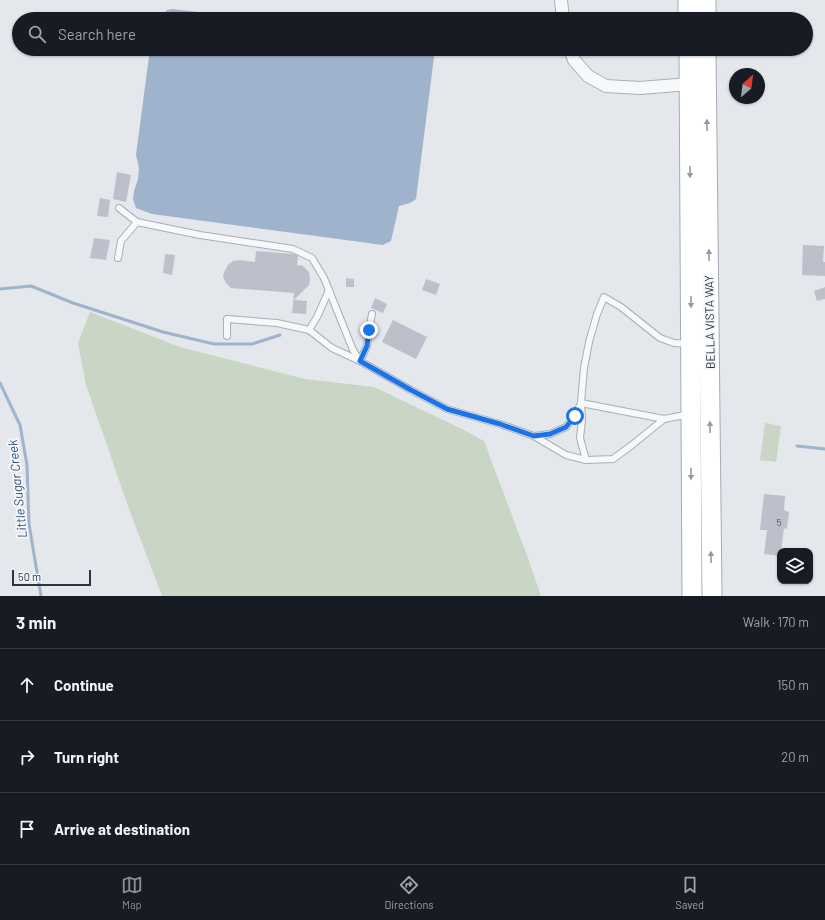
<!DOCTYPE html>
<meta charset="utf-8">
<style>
:root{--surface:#171b24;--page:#242831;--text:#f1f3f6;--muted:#9ea1a6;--line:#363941;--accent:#8c9099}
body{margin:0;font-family:Barlow,sans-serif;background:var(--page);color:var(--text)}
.controls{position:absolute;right:12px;bottom:12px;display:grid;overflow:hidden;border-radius:8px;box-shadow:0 1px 3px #0004}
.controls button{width:36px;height:36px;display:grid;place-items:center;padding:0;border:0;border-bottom:1px solid var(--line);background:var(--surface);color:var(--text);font:20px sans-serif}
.compass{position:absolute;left:729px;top:68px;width:36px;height:36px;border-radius:50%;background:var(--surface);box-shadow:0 1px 3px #0004;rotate:28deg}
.scale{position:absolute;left:12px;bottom:10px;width:79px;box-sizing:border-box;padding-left:4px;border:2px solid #2b3445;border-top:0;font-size:11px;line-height:14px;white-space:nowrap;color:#2b3445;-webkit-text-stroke:3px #f4f6f9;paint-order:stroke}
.stop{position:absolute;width:12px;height:12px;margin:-9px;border:3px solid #1a73e8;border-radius:50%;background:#fff}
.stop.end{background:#1a73e8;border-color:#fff;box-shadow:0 1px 4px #0008}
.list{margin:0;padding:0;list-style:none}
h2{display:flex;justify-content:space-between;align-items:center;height:52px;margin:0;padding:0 16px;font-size:17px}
h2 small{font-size:13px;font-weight:400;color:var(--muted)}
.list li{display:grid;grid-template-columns:26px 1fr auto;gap:12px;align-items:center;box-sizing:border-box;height:72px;padding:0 16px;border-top:1px solid var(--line)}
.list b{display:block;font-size:15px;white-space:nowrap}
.list em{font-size:13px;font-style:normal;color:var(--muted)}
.icon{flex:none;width:22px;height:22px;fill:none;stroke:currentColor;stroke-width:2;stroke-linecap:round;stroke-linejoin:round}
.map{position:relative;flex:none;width:825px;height:596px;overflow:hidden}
.search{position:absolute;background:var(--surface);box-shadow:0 1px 3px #0004;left:12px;right:12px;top:12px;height:44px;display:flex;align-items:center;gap:10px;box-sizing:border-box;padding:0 14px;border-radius:22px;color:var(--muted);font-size:15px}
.sheet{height:268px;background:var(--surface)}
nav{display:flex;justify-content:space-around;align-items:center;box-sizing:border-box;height:56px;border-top:1px solid var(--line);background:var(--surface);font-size:11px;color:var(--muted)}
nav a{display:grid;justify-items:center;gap:2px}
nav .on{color:var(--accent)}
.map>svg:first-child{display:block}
.green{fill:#c9d6c5}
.water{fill:#9fb4cc}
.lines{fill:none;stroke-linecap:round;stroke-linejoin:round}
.stream{stroke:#9fb4cc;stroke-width:3}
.building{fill:#bbc0ca}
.lane-casing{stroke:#a9aeb7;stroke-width:8}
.street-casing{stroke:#a9aeb7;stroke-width:14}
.primary-casing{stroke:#a3abb8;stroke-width:21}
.lane{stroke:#f7f8fa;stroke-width:6}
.street{stroke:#f7f8fa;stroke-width:12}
.primary{stroke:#fff;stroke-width:19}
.oneway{fill:#959aa2}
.route{stroke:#1a73e8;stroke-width:5}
.labels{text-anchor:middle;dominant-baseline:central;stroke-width:4;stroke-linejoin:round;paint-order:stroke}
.number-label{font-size:10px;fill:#4f5766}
.street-label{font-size:12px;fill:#2b3445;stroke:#f4f6f9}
.water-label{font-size:13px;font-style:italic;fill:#34527a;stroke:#f4f6f9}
</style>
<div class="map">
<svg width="825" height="596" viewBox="0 0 825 596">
<rect width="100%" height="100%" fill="#e4e7ec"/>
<!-- green -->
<g class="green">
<polygon points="90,312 180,347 305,379 374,387 464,430 484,441 528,558 541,596 162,596 129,509 86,385 78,343"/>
<polygon points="765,423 781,426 776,462 760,460"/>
</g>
<!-- water -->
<g class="water">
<polygon points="173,9 254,19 161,19 167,10"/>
<polygon points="150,49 429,49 434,57 416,199 410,203 399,206 391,241 383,245 152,214 136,208 133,199 134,191 138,179 139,168 136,155"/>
</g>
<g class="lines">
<!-- stream -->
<g class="stream">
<polyline points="0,289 31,286 73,303 163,332 214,344 252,344 280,335"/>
<polyline points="0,383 20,425 27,465 29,524 41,596"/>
<polyline points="797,446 825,449"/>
</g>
</g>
<!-- building -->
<g class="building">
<polygon points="117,172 131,175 126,202 113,199"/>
<polygon points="100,198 110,200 108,217 97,216"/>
<polygon points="94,238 110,240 106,260 90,258"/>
<polygon points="803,245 824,246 823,262 825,262 825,276 802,275"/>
<polygon points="256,251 294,254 298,256 297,265 303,266 309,272 310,278 309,285 294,300 307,301 306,314 292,313 294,293 231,288 226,283 223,277 225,270 228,265 233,261 239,260 255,262"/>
<polygon points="165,254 175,255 172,275 163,273"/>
<polygon points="346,278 354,279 354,287 346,287"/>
<polygon points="426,279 440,284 436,295 422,290"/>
<polygon points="825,287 825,299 817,301 814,291"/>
<polygon points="375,298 387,304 383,313 371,308"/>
<polygon points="393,320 427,337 416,359 382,342"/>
<polygon points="764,494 785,496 784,510 789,512 787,529 784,528 781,551 780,551 780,556 764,554 767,530 760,530"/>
</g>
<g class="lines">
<defs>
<g id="lane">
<polyline points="119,208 137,222"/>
<polyline points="118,258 121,241 137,222 200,235 293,249 312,258 324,278 353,350 360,361 411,390 447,409 500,424 534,436 566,455 586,460 613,459 632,445 664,419 690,414"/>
<polyline points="309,330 317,317 329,290"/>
<polyline points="227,336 227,319 277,323 309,330 332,348 360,361 367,346 369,330 372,314"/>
<polyline points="535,436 550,434 566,427 575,416 581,403 584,368 589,342 597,314 604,297 621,307 660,338 674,343 689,344"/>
<polyline points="586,460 580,438 582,420 581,403 664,419"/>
</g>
<g id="street">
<polyline points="561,0 563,19"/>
<polyline points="570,49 574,60 588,76 606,86 640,88 689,84 695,84"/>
</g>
<g id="primary">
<polyline points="688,0 688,19"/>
<polyline points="706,0 706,19"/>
<polyline points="689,49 692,596"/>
<polyline points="706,49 712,596"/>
</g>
</defs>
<!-- lane casing -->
<use href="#lane" class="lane-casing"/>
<!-- street casing -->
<use href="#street" class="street-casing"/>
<!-- primary casing -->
<use href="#primary" class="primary-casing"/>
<!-- lane -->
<use href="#lane" class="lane"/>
<!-- street -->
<use href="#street" class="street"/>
<!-- primary -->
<use href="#primary" class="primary"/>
</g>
<!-- one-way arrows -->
<defs><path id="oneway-solid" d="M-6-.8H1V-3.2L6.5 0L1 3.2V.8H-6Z"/></defs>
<g class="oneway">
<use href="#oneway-solid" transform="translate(707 125) rotate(-91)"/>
<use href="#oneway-solid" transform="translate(690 172) rotate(90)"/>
<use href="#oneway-solid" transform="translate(709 255) rotate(-91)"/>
<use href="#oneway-solid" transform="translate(691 302) rotate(90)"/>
<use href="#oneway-solid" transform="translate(710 427) rotate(-91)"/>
<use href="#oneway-solid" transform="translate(691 474) rotate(90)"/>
<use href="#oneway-solid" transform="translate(711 557) rotate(-91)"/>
</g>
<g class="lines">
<!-- route -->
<polyline class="route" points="369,330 367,346 360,361 411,390 447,409 500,424 534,436 550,434 566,427 575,416"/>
</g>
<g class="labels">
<!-- number labels -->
<g class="number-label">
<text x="779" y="522">5</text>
</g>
<!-- street labels -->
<g class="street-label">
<text transform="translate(709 322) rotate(-91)">BELLA VISTA WAY</text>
</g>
<!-- water labels -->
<g class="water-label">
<text transform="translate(17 489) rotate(-96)">Little Sugar Creek</text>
</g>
</g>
</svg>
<div class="controls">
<button><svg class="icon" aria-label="layers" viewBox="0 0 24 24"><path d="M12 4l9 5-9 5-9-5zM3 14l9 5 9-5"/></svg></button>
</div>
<svg class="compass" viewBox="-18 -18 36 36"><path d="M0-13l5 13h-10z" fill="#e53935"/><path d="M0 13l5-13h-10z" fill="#9ea1a6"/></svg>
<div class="scale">50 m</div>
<div class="stop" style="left:575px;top:416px"></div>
<div class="stop end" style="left:369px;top:330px"></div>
<div class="search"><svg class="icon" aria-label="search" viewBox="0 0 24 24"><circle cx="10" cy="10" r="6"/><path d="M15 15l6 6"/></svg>Search here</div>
</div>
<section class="sheet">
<h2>3 min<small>Walk · 170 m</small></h2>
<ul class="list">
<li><svg class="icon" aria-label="ahead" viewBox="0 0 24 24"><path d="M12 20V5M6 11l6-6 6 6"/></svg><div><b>Continue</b></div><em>150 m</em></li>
<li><svg class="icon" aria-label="right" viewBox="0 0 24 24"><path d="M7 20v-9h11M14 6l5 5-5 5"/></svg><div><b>Turn right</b></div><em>20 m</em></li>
<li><svg class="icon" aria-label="arrive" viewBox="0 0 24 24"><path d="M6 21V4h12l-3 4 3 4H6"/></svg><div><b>Arrive at destination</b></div></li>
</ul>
</section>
<nav>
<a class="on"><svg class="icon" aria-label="map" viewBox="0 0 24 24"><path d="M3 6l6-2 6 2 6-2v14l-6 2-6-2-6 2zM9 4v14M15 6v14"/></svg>Map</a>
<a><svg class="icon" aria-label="directions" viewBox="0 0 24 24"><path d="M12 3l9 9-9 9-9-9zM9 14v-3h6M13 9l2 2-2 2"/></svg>Directions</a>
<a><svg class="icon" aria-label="saved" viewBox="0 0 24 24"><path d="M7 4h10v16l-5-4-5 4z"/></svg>Saved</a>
</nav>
